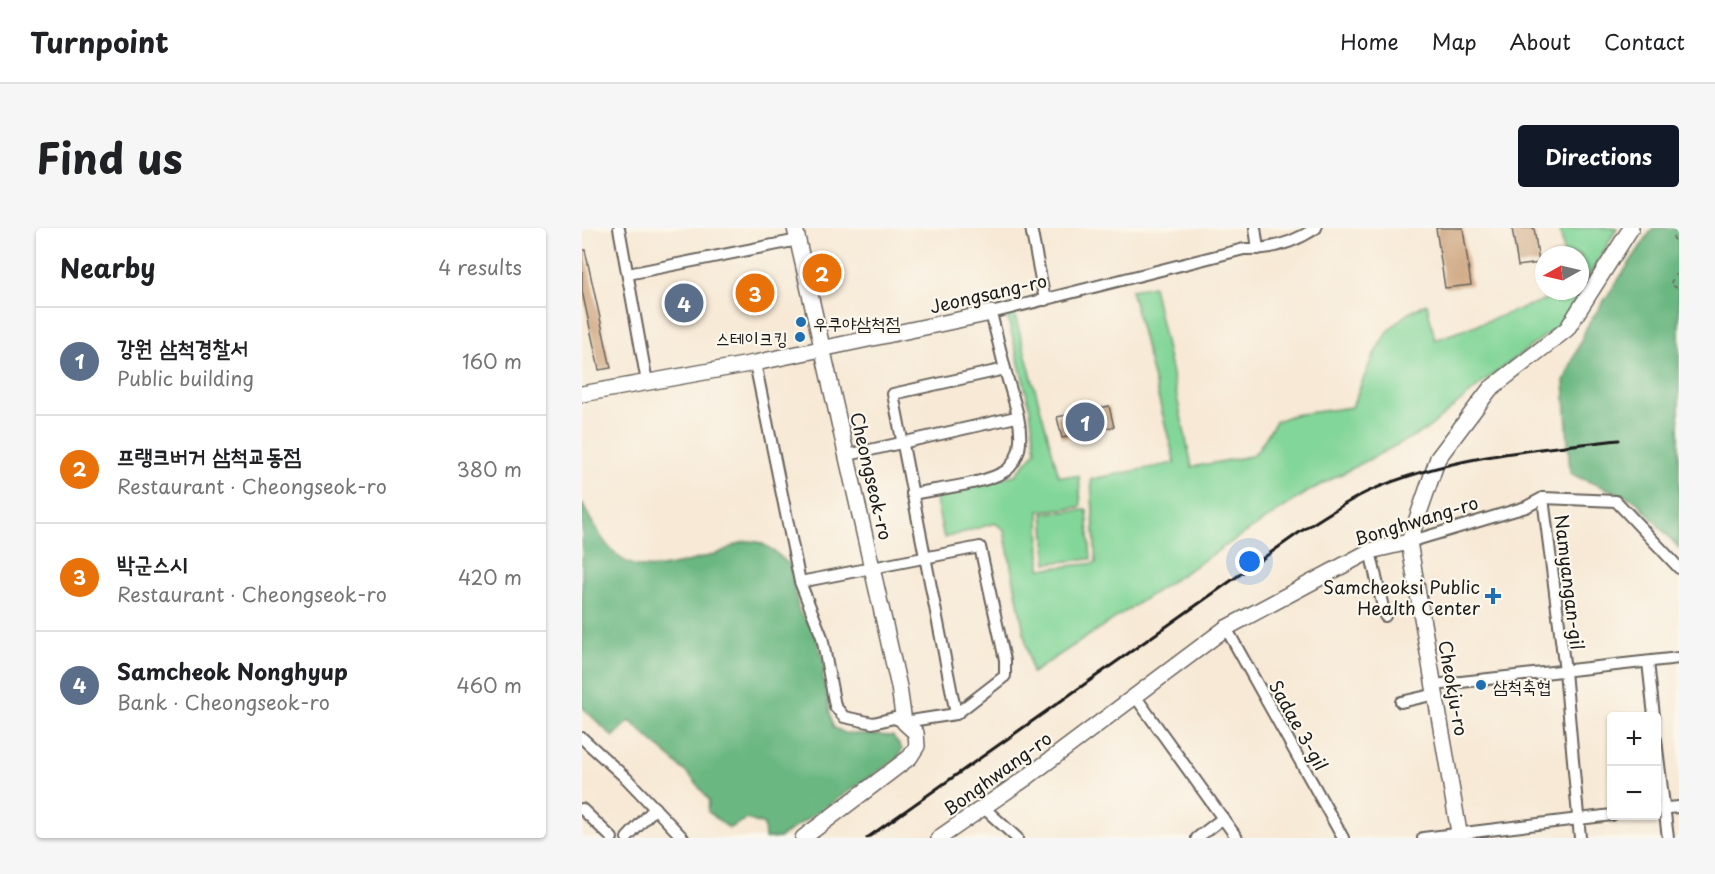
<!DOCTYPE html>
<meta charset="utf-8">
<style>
:root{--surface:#fff;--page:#f6f6f6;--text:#202124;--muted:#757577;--line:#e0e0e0;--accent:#111827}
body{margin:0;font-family:"Playpen Sans","Poor Story",sans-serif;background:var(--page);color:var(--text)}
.controls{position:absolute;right:18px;bottom:18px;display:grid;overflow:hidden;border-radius:6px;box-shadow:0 2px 4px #0004}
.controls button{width:54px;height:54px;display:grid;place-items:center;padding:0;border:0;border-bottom:2px solid var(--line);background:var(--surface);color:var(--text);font:30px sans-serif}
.compass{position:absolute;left:953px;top:18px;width:54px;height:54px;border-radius:50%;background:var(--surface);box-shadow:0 2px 4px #0004;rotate:262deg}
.you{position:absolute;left:668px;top:334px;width:21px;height:21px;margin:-15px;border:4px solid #fff;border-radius:50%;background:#1a73e8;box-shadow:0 0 0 9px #1a73e833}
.badge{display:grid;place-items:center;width:39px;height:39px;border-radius:50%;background:var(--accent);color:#fff;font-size:20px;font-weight:700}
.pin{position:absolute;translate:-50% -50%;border:3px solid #fff;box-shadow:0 2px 6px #0006}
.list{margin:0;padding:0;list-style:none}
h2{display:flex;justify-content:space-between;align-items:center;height:78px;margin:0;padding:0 24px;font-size:26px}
h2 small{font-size:20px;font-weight:400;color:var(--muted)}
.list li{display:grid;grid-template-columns:39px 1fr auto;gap:18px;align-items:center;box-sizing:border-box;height:108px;padding:0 24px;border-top:2px solid var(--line)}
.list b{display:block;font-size:22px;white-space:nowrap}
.list p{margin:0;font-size:20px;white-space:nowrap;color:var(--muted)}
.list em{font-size:20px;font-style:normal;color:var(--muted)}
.map{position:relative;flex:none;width:1097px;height:610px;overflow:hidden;border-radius:6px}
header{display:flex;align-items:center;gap:36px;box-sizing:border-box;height:84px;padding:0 30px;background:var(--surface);border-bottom:2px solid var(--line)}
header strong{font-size:28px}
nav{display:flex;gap:33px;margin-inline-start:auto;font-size:21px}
.intro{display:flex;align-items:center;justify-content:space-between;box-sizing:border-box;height:144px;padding:0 36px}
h1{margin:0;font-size:42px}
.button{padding:15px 27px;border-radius:6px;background:var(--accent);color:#fff;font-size:21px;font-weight:700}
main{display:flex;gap:36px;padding:0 36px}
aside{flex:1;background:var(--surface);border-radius:6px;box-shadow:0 2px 4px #0004}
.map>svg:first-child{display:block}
.green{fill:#83d699;stroke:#50795a;stroke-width:1.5}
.forest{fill:#6ab781;stroke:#436a4e;stroke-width:1.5}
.building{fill:#cda47e}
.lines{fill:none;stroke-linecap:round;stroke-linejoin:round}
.street-casing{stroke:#69645d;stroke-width:14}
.secondary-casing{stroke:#69645d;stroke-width:18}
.path{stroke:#69645d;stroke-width:1.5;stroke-dasharray:4.5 4.5;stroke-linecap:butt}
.street{stroke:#fff;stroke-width:10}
.secondary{stroke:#fff;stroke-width:15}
.rail{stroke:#1c1c1c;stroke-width:3}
.poi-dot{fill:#1f6fb2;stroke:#fbf7ec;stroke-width:2}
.labels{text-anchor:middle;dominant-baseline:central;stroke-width:4.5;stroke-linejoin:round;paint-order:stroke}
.street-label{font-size:18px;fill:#1c1c1c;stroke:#fbf7ec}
.poi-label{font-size:18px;fill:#1c1c1c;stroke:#fbf7ec;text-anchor:start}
</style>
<header>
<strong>Turnpoint</strong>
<nav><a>Home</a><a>Map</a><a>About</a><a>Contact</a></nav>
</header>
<div class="intro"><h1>Find us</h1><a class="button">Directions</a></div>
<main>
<aside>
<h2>Nearby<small>4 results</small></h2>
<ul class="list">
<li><span class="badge" style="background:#5c6f8a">1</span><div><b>강원 삼척경찰서</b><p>Public building</p></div><em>160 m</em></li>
<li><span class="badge" style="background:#e8710a">2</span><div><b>프랭크버거 삼척교동점</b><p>Restaurant · Cheongseok-ro</p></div><em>380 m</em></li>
<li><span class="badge" style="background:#e8710a">3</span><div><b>박군스시</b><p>Restaurant · Cheongseok-ro</p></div><em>420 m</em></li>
<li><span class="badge" style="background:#5c6f8a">4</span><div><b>Samcheok Nonghyup</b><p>Bank · Cheongseok-ro</p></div><em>460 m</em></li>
</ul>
</aside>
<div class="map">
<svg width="1097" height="610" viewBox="0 0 1097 610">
<rect width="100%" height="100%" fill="#fbf7ec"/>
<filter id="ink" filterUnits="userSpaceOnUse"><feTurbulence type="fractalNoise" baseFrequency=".0167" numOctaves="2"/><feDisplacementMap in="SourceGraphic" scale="12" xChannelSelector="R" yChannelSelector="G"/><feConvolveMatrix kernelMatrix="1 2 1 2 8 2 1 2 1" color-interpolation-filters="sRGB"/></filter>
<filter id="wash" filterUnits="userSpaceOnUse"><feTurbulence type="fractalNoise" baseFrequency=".008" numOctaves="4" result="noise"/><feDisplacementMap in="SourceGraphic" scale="24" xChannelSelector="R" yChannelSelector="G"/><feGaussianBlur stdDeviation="1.35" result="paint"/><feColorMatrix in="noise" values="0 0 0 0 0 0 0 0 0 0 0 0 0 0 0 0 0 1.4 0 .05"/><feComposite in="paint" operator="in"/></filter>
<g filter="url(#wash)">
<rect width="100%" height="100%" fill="#f7e9d5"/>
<!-- green -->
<g class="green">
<path d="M978,0H1035L980,95L903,153L845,201L727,263L450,445L422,302L413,295L362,310L352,263L433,247L454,223L448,180L425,87L432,84L477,248H497L499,279L457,283L458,341L514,335L509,251L593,235L549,62L571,58L610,239L669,228L676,222L694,193L711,187L770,179C788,137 798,93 845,76L853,112L987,63H998V27H982Z"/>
<polygon points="505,282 509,331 465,335 461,285"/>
</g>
<!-- forest -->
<g class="forest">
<polygon points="1071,0 1097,0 1097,320 1053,272 988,246 982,153 1005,98"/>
<path d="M0,275C38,351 57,348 134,326C144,323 157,312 168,313C183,313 196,327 207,336L217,384L232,400L242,435L241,449L251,499L263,505L311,508L320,521L316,530L197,610H183L182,597L165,591L147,600L126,584L127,572L109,549L48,493L31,509L0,479Z"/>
</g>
<g id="blocks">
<!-- building -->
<g class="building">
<polygon points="854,0 881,0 889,57 863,60"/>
<polygon points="930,0 952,0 957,35 936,38"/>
<polygon points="0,22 3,22 29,140 17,142 0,63"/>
<polygon points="527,178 532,199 480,210 475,189"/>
</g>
</g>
</g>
<g filter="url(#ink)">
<use href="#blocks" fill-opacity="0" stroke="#69645d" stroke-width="1.5"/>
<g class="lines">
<defs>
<g id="street">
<polyline points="37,0 65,154"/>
<polyline points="449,0 463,72"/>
<polyline points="673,0 676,21"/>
<polyline points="46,46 216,12"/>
<polyline points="173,135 218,354 240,409 253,478 262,489 291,495 312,490 322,494 374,486 423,448 423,432 398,319 218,354"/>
<polyline points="266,227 434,189"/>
<path d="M330,266C355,261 405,256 425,242C433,235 438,223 438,213C440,190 428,163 423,141"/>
<polyline points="961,270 983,443 998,610"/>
<polyline points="827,314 944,279 961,270 1034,273 1097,340"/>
<polyline points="788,323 803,388"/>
<polyline points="644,400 761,610"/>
<polyline points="1066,434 1072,488"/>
<polyline points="852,457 1097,430"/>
<polyline points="553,468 655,610"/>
<polyline points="819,474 854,466"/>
<path d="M374,486L311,166L423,141L409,85L662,21C688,22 713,14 734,0"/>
<polyline points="0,510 45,551 101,610"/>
<polyline points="1074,512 1086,610"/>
<polyline points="402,580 435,610"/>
<polyline points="0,581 30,610"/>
<polyline points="1074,581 1097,579"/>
<polyline points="45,610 73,580"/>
<polyline points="615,610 641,590"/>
<polyline points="841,610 1030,587"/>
</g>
<g id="secondary">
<polyline points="213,0 317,459 322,494 334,505 335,518 328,529 221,610"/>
<polyline points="0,166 173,135 409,85"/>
<polyline points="357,610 444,550 644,400 788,323 827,314"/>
<polyline points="878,610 827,314 856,230 908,161 985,101 1049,0"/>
</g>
</defs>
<!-- street casing -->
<use href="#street" class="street-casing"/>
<!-- secondary casing -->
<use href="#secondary" class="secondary-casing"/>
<!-- path -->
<g class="path">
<polyline points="1096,0 1091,9 1097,21"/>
<polyline points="1097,46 1093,47 1088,56 1097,61"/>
</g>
<!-- street -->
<use href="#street" class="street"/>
<!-- secondary -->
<use href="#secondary" class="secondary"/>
<!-- rail -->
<path class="rail" d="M285,610L718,304C740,290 762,275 785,264C863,229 953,221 1037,212"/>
</g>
</g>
<!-- markers -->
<g class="poi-dot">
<circle cx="219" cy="94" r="6"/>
<circle cx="218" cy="109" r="6"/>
<path d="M908 359h6v6h6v6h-6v6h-6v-6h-6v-6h6z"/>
<circle cx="899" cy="457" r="6"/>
</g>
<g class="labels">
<!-- street labels -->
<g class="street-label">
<text transform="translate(406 65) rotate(-13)">Jeongsang-ro</text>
<text transform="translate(290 248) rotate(77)">Cheongseok-ro</text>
<text transform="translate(834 292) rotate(-17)">Bonghwang-ro</text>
<text transform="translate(988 354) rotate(83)">Namyangan-gil</text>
<text transform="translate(872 460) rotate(80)">Cheokju-ro</text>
<text transform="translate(717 497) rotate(61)">Sadae 3-gil</text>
<text transform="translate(415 545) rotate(-36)">Bonghwang-ro</text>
</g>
<!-- poi labels -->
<g class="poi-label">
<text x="231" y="94">우쿠야삼척점</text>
<text x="206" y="109" text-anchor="end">스테이크킹</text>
<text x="898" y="358" text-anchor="end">Samcheoksi Public<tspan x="898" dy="21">Health Center</tspan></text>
<text x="911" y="457">삼척축협</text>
</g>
</g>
</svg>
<div class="controls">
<button>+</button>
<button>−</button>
</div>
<svg class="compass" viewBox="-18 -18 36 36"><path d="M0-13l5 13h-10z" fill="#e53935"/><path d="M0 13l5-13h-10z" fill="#757577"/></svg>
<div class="you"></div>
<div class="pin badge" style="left:503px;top:194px;background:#5c6f8a">1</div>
<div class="pin badge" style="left:240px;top:45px;background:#e8710a">2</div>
<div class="pin badge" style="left:173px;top:65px;background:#e8710a">3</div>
<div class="pin badge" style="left:102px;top:75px;background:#5c6f8a">4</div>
</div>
</main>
